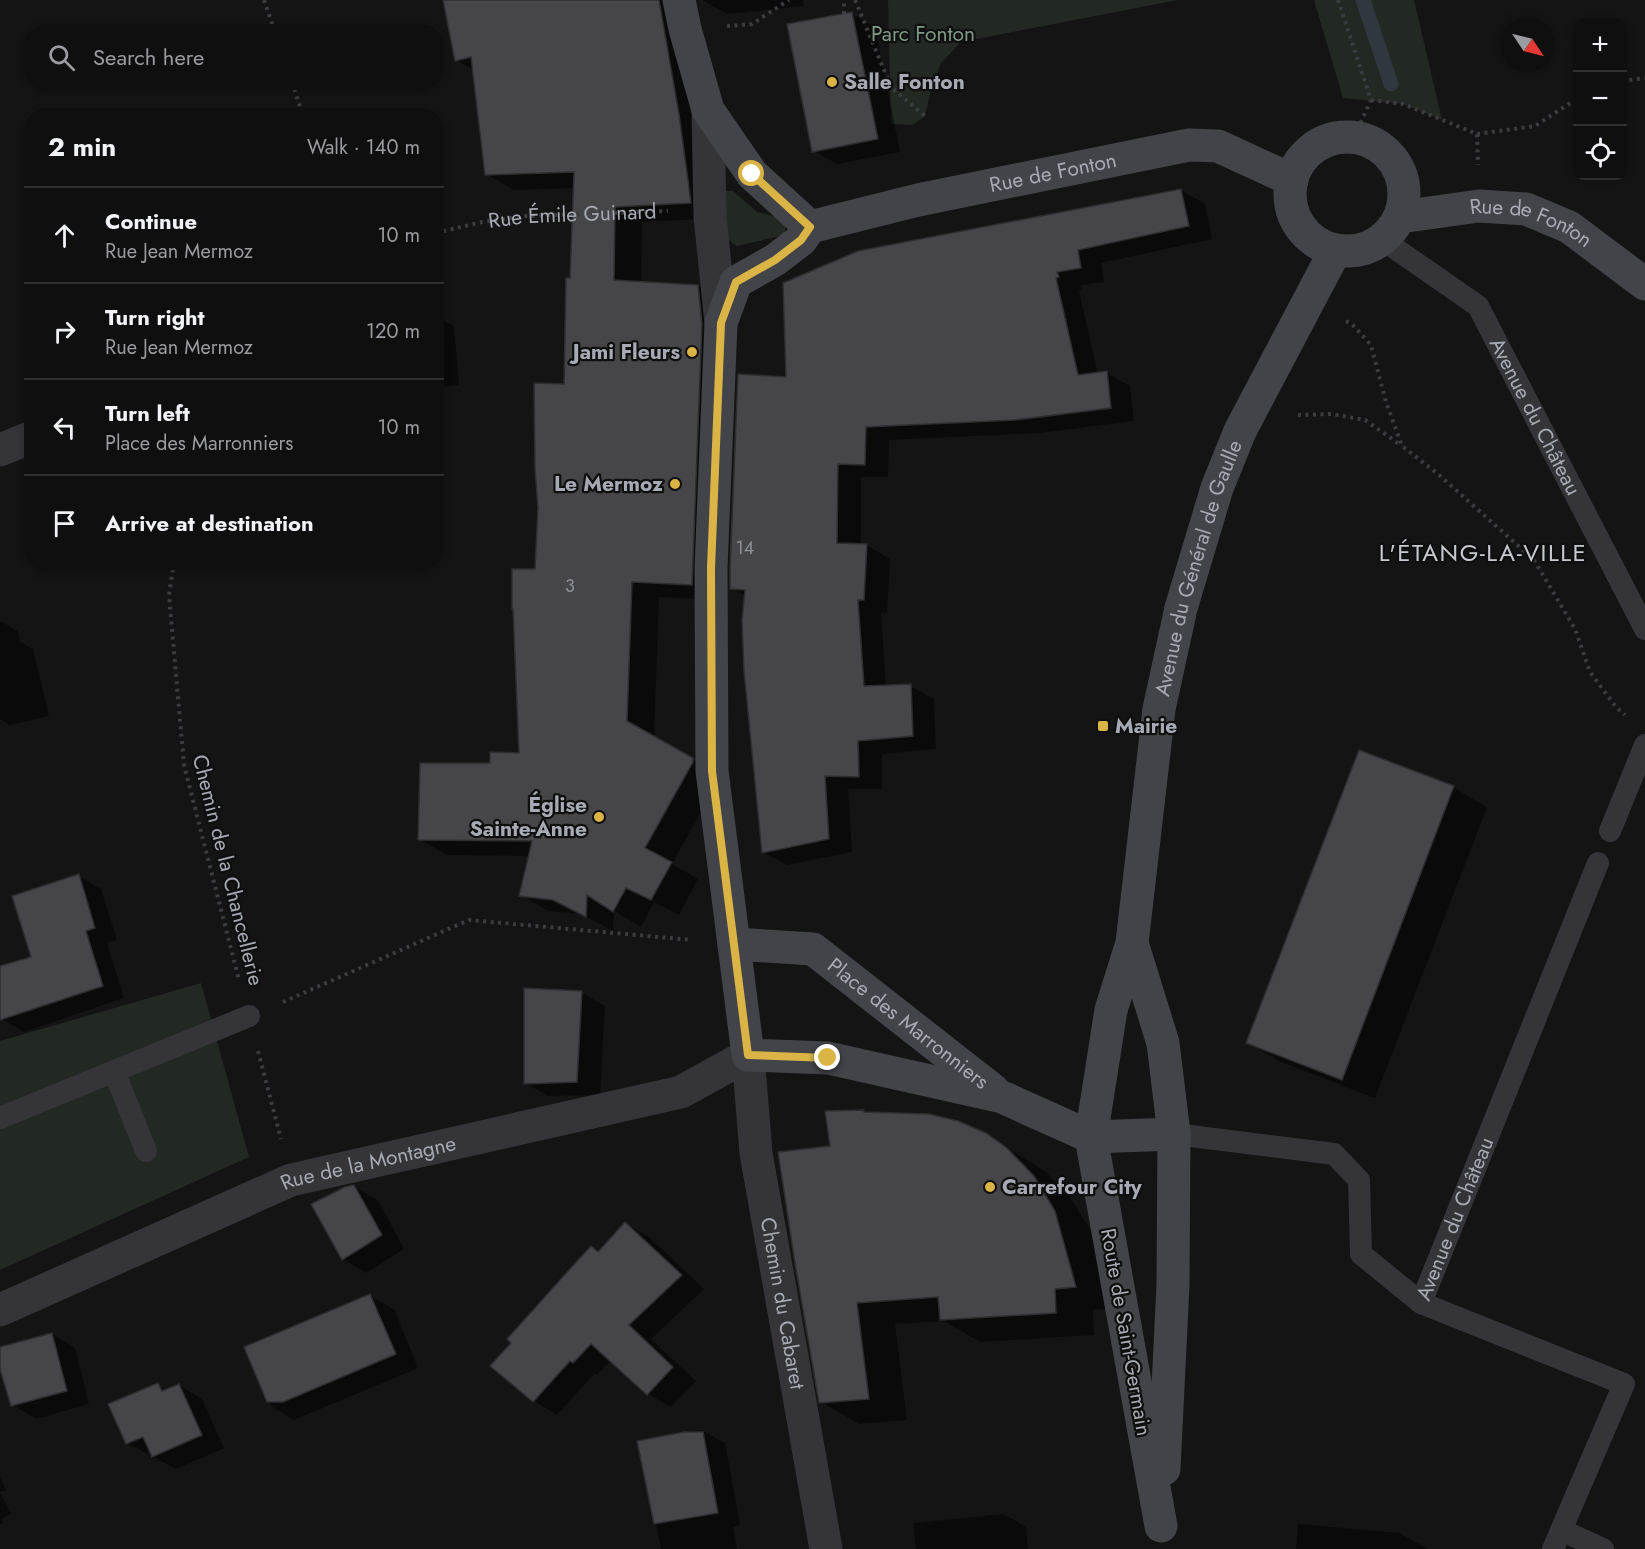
<!DOCTYPE html>
<meta charset="utf-8">
<style>
:root{--surface:#0f0f10;--page:#1d1d1e;--text:#f1f3f6;--muted:#9b9c9f;--line:#2f2f30}
body{margin:0;font-family:Jost,sans-serif;background:var(--page);color:var(--text)}
.controls{position:absolute;right:18px;top:18px;display:grid;overflow:hidden;border-radius:12px;box-shadow:0 3px 9px #0003}
.controls button{width:54px;height:54px;display:grid;place-items:center;padding:0;border:0;border-bottom:2px solid var(--line);background:var(--surface);color:var(--text);font:30px sans-serif}
.compass{position:absolute;left:1501px;top:18px;width:54px;height:54px;border-radius:50%;background:var(--surface);box-shadow:0 3px 9px #0003;rotate:125deg}
.stop{position:absolute;width:18px;height:18px;margin:-14px;border:4px solid #dab546;border-radius:50%;background:#fff}
.stop.end{background:#dab546;border-color:#fff;box-shadow:0 2px 6px #0008}
.list{margin:0;padding:0;list-style:none}
h2{display:flex;justify-content:space-between;align-items:center;height:78px;margin:0;padding:0 24px;font-size:26px}
h2 small{font-size:20px;font-weight:400;color:var(--muted)}
.list li{display:grid;grid-template-columns:39px 1fr auto;gap:18px;align-items:center;box-sizing:border-box;height:96px;padding:0 24px;border-top:2px solid var(--line)}
.list b{display:block;font-size:22px;white-space:nowrap}
.list p{margin:0;font-size:20px;white-space:nowrap;color:var(--muted)}
.list em{font-size:20px;font-style:normal;color:var(--muted)}
.icon{flex:none;width:33px;height:33px;fill:none;stroke:currentColor;stroke-width:2;stroke-linecap:round;stroke-linejoin:round}
.map{position:relative;flex:none;width:1645px;height:1549px;overflow:hidden}
.search{position:absolute;background:var(--surface);box-shadow:0 3px 9px #0003;left:24px;top:24px;width:420px;height:66px;display:flex;align-items:center;gap:15px;box-sizing:border-box;padding:0 21px;border-radius:24px;color:var(--muted);font-size:22px}
.panel{position:absolute;background:var(--surface);box-shadow:0 3px 9px #0003;left:24px;top:108px;width:420px;height:462px;border-radius:24px}
.map>svg:first-child{display:block}
.green{fill:#222923}
.shadow{fill:#0007}
.lines{fill:none;stroke-linecap:round;stroke-linejoin:round}
.stream{stroke:#31373e;stroke-width:15}
.building{fill:#46464a;stroke:#2e2e31;stroke-width:1.5}
.path{stroke:#3b3c40;stroke-width:4;stroke-dasharray:3 4.5;stroke-linecap:butt}
.lane{stroke:#353539;stroke-width:22}
.street{stroke:#353539;stroke-width:33}
.secondary{stroke:#434449;stroke-width:33}
.route{stroke:#dab546;stroke-width:8}
.poi-dot{fill:#dab546;stroke:#0f0f10;stroke-width:2}
.labels{text-anchor:middle;dominant-baseline:central;stroke-width:4.5;stroke-linejoin:round;paint-order:stroke}
.number-label{font-size:18px;fill:#8f919a}
.park-label{font-size:21px;fill:#809c84;stroke:#0f0f10}
.poi-label{font-size:21px;font-weight:bold;fill:#a7aab4;stroke:#0f0f10;text-anchor:start}
.street-label{font-size:21px;fill:#a7aab4;stroke:#0f0f10}
.quarter-label{font-size:24px;letter-spacing:1.5px;fill:#c7c9d0;stroke:#0f0f10}
</style>
<div class="map">
<svg width="1645" height="1549" viewBox="0 0 1645 1549">
<rect width="100%" height="100%" fill="#141415"/>
<!-- green -->
<g class="green">
<polygon points="888,0 1178,0 961,42 941,63 931,90 925,116 913,125 891,124"/>
<polygon points="1314,0 1414,0 1442,120 1403,104 1343,98"/>
<polygon points="719,191 733,191 757,212 787,220 784,235 737,246 723,236"/>
<polygon points="201,983 249,1157 0,1270 0,1041"/>
</g>
<!-- shadow -->
<g class="shadow">
<polygon points="445,0 697,0 693,2 718,218 642,222 641,283 698,286 725,302 719,600 659,597 654,738 720,775 720,778 672,864 698,879 679,915 654,902 641,927 614,911 613,931 581,914 548,911 521,895 530,856 447,855 419,839 491,764 520,754 537,571 566,386 575,188 514,190 486,174 475,71 456,60"/>
<polygon points="702,0 803,0 804,6 727,14"/>
<polygon points="852,14 875,27 900,152 837,164 814,151"/>
<polygon points="1181,190 1205,204 1212,239 1101,263 1104,282 1080,285 1082,290 1079,291 1098,374 1107,373 1130,386 1134,421 1040,433 889,440 888,477 861,477 861,545 866,545 890,559 887,612 881,613 886,687 910,686 934,699 936,749 882,754 882,789 848,789 852,852 787,865 763,852 746,596 731,588 788,379"/>
<polygon points="436,316 454,326 459,385 436,388"/>
<polygon points="0,621 18,631 20,642 33,649 49,716 10,725 0,719"/>
<polygon points="1360,752 1454,788 1487,807 1375,1098 1281,1062 1248,1043"/>
<polygon points="79,876 101,889 117,940 107,943 124,998 24,1032 2,1019 0,1013 0,968 33,958"/>
<polygon points="581,992 605,1006 600,1095 548,1096 525,1083"/>
<polygon points="864,1111 868,1114 985,1134 1046,1172 1072,1200 1093,1234 1114,1308 1093,1310 1094,1335 980,1342 944,1321 895,1324 907,1420 859,1424 821,1402 832,1148"/>
<polygon points="354,1187 378,1200 404,1249 366,1273 343,1259"/>
<polygon points="626,1224 649,1237 704,1289 651,1339 696,1381 671,1407 648,1394 611,1360 597,1375 594,1374 557,1415 534,1401 492,1365 592,1248 600,1253"/>
<polygon points="370,1296 394,1309 418,1368 294,1420 271,1406 246,1348"/>
<polygon points="52,1334 75,1348 89,1404 36,1419 13,1405 0,1364 0,1348"/>
<polygon points="158,1385 168,1390 179,1385 202,1399 224,1448 176,1469 127,1443"/>
<polygon points="701,1430 725,1443 740,1525 733,1527 737,1549 661,1549 639,1442"/>
<polygon points="0,1476 6,1490 0,1492 11,1514 1,1519 3,1523 0,1524"/>
<polygon points="1004,1514 1026,1527 1028,1549 916,1549 913,1523"/>
<polygon points="1298,1524 1399,1533 1428,1549 1296,1549"/>
</g>
<g class="lines">
<!-- stream -->
<polyline class="stream" points="1363,0 1391,84"/>
</g>
<!-- building -->
<g class="building">
<polygon points="443,0 659,0 679,114 691,203 615,207 614,280 698,285 702,324 692,585 632,582 627,721 693,758 693,762 645,848 672,862 651,900 626,888 613,912 587,895 586,917 553,900 519,896 532,841 418,840 420,763 490,763 490,752 519,753 513,609 512,609 512,569 535,569 538,508 535,469 534,383 564,384 566,278 570,278 574,172 485,175 471,57 455,61"/>
<polygon points="852,12 878,139 812,152 787,24"/>
<polygon points="1181,189 1189,226 1078,250 1081,268 1057,272 1059,277 1056,278 1078,375 1107,371 1111,408 1015,420 866,427 865,465 838,464 837,543 867,544 864,600 858,600 864,686 911,684 913,736 858,741 859,777 825,776 829,839 762,853 744,671 742,621 745,590 730,589 730,568 738,374 786,377 783,283 858,251"/>
<polygon points="1359,750 1454,786 1342,1080 1246,1043"/>
<polygon points="79,874 95,928 86,931 103,986 0,1020 0,966 31,957 12,896"/>
<polygon points="524,988 582,991 577,1082 524,1084"/>
<polygon points="864,1110 864,1112 929,1114 958,1121 986,1133 1007,1148 1034,1176 1055,1211 1076,1287 1055,1289 1056,1313 940,1320 938,1297 857,1303 869,1399 819,1403 795,1263 778,1152 830,1146 825,1111"/>
<polygon points="354,1185 382,1235 342,1260 311,1204 345,1187"/>
<polygon points="625,1222 682,1275 629,1325 673,1367 647,1395 591,1344 573,1363 570,1361 533,1402 490,1366 511,1343 507,1339 569,1270 591,1246 598,1252"/>
<polygon points="370,1294 396,1354 283,1402 267,1402 244,1347"/>
<polygon points="52,1333 67,1391 11,1406 0,1369 0,1347"/>
<polygon points="158,1383 162,1391 179,1384 202,1435 152,1457 143,1437 126,1444 108,1404"/>
<polygon points="684,1432 703,1432 718,1513 654,1524 637,1441"/>
</g>
<g class="lines">
<!-- path -->
<g class="path">
<polyline points="264,0 275,32"/>
<polyline points="855,0 891,87 925,116"/>
<polyline points="1338,0 1371,100 1354,137"/>
<polyline points="844,14 844,0"/>
<polyline points="727,26 752,24 789,0"/>
<polyline points="1622,81 1645,78"/>
<polyline points="292,82 303,116"/>
<polyline points="1371,100 1403,104 1477,134 1478,165"/>
<polyline points="1477,134 1535,126 1578,98"/>
<path id="s1" d="M436,233L482,222L527,216L668,211"/>
<polyline points="1346,321 1352,324 1371,345 1386,402 1402,446 1438,474 1534,560 1575,629 1590,672 1616,707 1625,715"/>
<polyline points="1298,415 1332,414 1365,420 1402,446"/>
<polyline points="174,562 169,595 184,765 239,980"/>
<polyline points="283,1002 469,920 692,940"/>
<polyline points="258,1051 281,1139"/>
</g>
<!-- lane -->
<g class="lane">
<path id="s2" d="M1383,240L1478,306L1645,629"/>
<polyline points="1610,831 1645,745"/>
<polyline points="114,1071 146,1151"/>
<polyline points="0,1118 249,1016"/>
<polyline points="1174,1134 1334,1154 1359,1180 1361,1254 1421,1303"/>
<polyline points="1561,1530 1603,1549"/>
<path id="s3" d="M1553,1549L1624,1384L1421,1303L1598,863"/>
</g>
<!-- street -->
<g class="street">
<polyline points="708,110 710,217 721,323"/>
<polyline points="0,450 32,437"/>
<path id="s4" d="M0,1310L291,1180L681,1092L748,1055L756,1153L826,1549"/>
</g>
<!-- secondary -->
<g class="secondary">
<polyline points="679,0 685,29 708,110 752,174 810,227"/>
<circle cx="1347" cy="194" r="57"/>
<path id="s5" d="M1400,217L1479,206L1526,209L1569,227L1645,284"/>
<polyline points="810,227 801,240 775,260 736,282 721,323 711,568 712,771 748,1055 828,1058 1002,1097 1091,1137 1174,1134"/>
<path id="s6" d="M810,227L918,200L1189,145L1218,146L1292,180"/>
<polyline points="1132,943 1163,1043 1174,1134 1173,1285 1164,1469"/>
<path id="s7" d="M734,944L813,949L993,1090"/>
<path id="s8" d="M1161,1526L1091,1137L1111,1010L1132,943L1159,709L1181,608L1217,488L1240,431L1335,251"/>
</g>
</g>
<g class="lines">
<!-- route -->
<polyline class="route" points="752,174 810,227 801,240 775,260 736,282 721,323 711,568 712,771 748,1055 828,1058"/>
</g>
<!-- markers -->
<g class="poi-dot">
<circle cx="832" cy="82" r="6"/>
<circle cx="692" cy="352" r="6"/>
<circle cx="675" cy="484" r="6"/>
<rect x="1097" y="720" width="12" height="12" rx="3"/>
<circle cx="599" cy="817" r="6"/>
<circle cx="990" cy="1187" r="6"/>
</g>
<g class="labels">
<!-- number labels -->
<g class="number-label">
<text x="745" y="548">14</text>
<text x="570" y="586">3</text>
</g>
<!-- park labels -->
<g class="park-label">
<text x="923" y="34">Parc Fonton</text>
</g>
<!-- poi labels -->
<g class="poi-label">
<text x="844" y="82">Salle Fonton</text>
<text x="680" y="352" text-anchor="end">Jami Fleurs</text>
<text x="663" y="484" text-anchor="end">Le Mermoz</text>
<text x="1115" y="726">Mairie</text>
<text x="587" y="805" text-anchor="end">Église<tspan x="587" dy="24">Sainte-Anne</tspan></text>
<text x="1002" y="1187">Carrefour City</text>
</g>
<!-- street labels -->
<g class="street-label">
<text stroke="none"><textPath href="#s6" startOffset="249">Rue de Fonton</textPath></text>
<text stroke="none"><textPath href="#s1" startOffset="138">Rue Émile Guinard</textPath></text>
<text stroke="none"><textPath href="#s5" startOffset="135">Rue de Fonton</textPath></text>
<text stroke="none"><textPath href="#s2" startOffset="240">Avenue du Château</textPath></text>
<text stroke="none"><textPath href="#s8" startOffset="976">Avenue du Général de Gaulle</textPath></text>
<text transform="translate(228 870) rotate(76)">Chemin de la Chancellerie</text>
<text stroke="none"><textPath href="#s7" startOffset="200">Place des Marronniers</textPath></text>
<text stroke="none"><textPath href="#s4" startOffset="398">Rue de la Montagne</textPath></text>
<text stroke="none"><textPath href="#s3" startOffset="489">Avenue du Château</textPath></text>
<text stroke="none"><textPath href="#s4" startOffset="1046">Chemin du Cabaret</textPath></text>
<text transform="translate(1126 1332) rotate(80)">Route de Saint-Germain</text>
</g>
<!-- quarter labels -->
<g class="quarter-label">
<text x="1483" y="552">L'ÉTANG-LA-VILLE</text>
</g>
</g>
</svg>
<div class="controls">
<button>+</button>
<button>−</button>
<button><svg class="icon" aria-label="locate" viewBox="0 0 24 24"><circle cx="12" cy="12" r="6"/><path d="M12 2v4M12 18v4M2 12h4M18 12h4"/></svg></button>
</div>
<svg class="compass" viewBox="-18 -18 36 36"><path d="M0-13l5 13h-10z" fill="#e53935"/><path d="M0 13l5-13h-10z" fill="#9b9c9f"/></svg>
<div class="stop" style="left:752px;top:174px"></div>
<div class="stop end" style="left:828px;top:1058px"></div>
<div class="search"><svg class="icon" aria-label="search" viewBox="0 0 24 24"><circle cx="10" cy="10" r="6"/><path d="M15 15l6 6"/></svg>Search here</div>
<section class="panel">
<h2>2 min<small>Walk · 140 m</small></h2>
<ul class="list">
<li><svg class="icon" aria-label="ahead" viewBox="0 0 24 24"><path d="M12 20V5M6 11l6-6 6 6"/></svg><div><b>Continue</b><p>Rue Jean Mermoz</p></div><em>10 m</em></li>
<li><svg class="icon" aria-label="right" viewBox="0 0 24 24"><path d="M7 20v-9h11M14 6l5 5-5 5"/></svg><div><b>Turn right</b><p>Rue Jean Mermoz</p></div><em>120 m</em></li>
<li><svg class="icon" aria-label="left" viewBox="0 0 24 24"><path d="M17 20v-9H6M10 6l-5 5 5 5"/></svg><div><b>Turn left</b><p>Place des Marronniers</p></div><em>10 m</em></li>
<li><svg class="icon" aria-label="arrive" viewBox="0 0 24 24"><path d="M6 21V4h12l-3 4 3 4H6"/></svg><div><b>Arrive at destination</b></div></li>
</ul>
</section>
</div>
